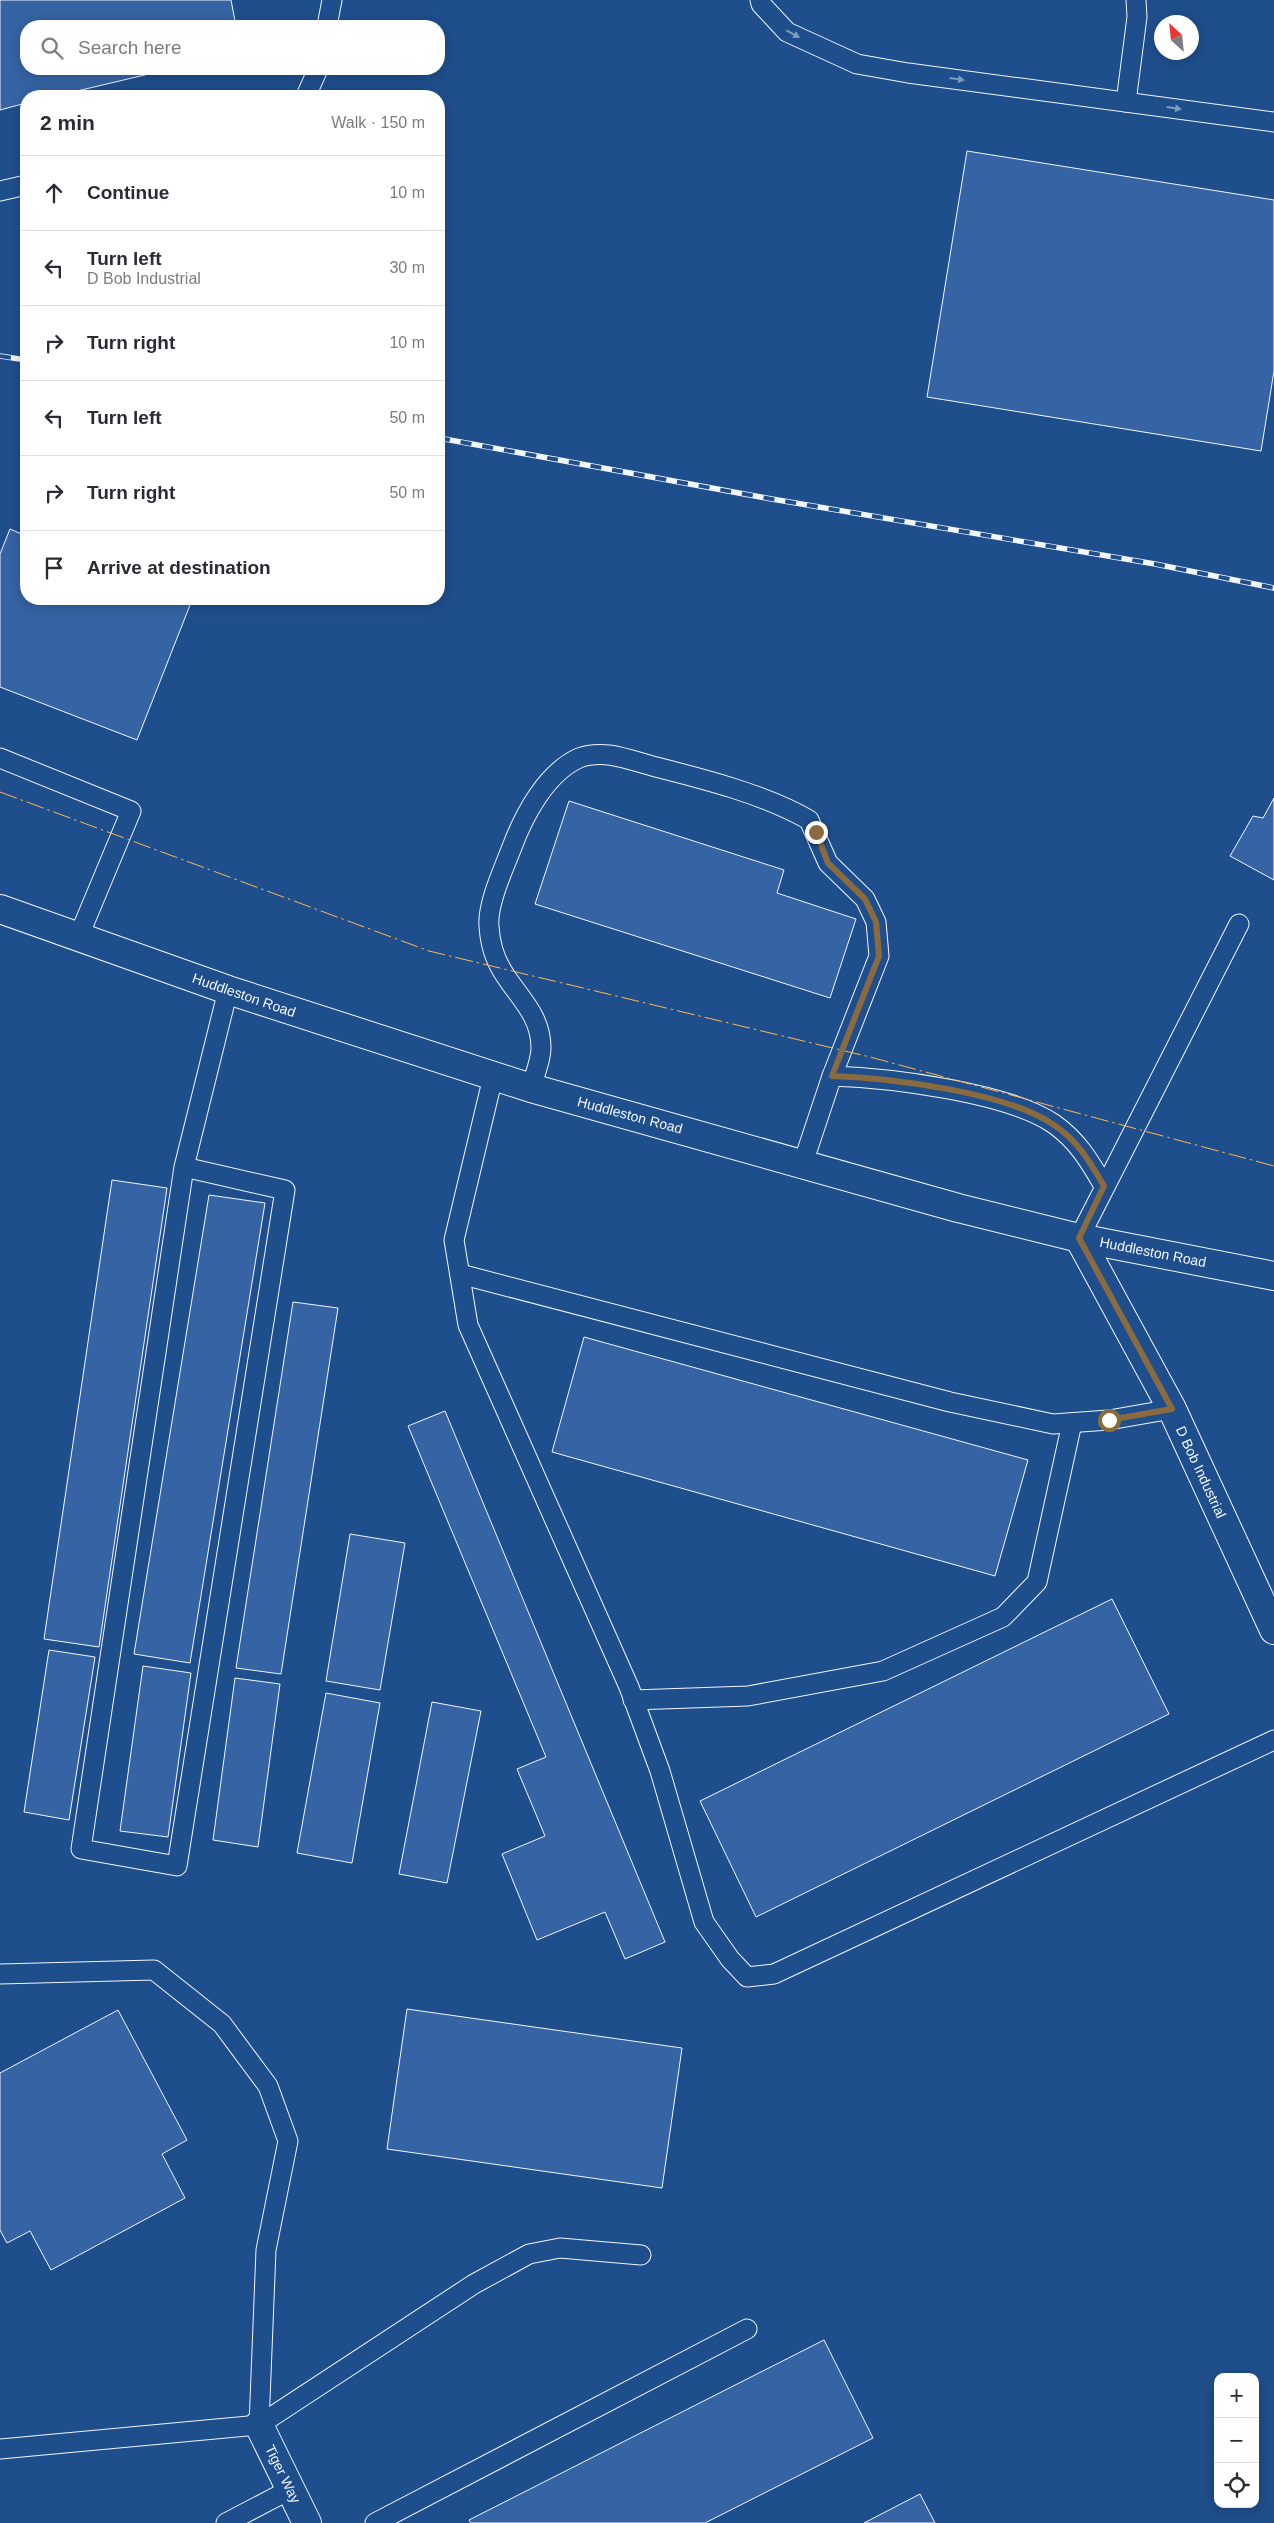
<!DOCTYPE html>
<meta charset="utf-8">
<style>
:root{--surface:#fff;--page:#f7f7f7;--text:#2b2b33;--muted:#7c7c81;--line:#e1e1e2}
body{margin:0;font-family:Arial,sans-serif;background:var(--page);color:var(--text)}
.controls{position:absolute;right:15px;bottom:15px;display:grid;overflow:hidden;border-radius:10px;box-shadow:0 2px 12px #0003}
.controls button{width:45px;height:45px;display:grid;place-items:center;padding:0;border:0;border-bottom:1px solid var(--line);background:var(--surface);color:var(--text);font:25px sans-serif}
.compass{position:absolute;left:1154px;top:15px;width:45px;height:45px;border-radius:50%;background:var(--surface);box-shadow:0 2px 12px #0003;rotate:333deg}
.stop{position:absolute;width:15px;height:15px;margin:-11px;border:4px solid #8a6a3f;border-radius:50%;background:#fff}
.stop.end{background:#8a6a3f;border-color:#fff;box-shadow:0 1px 5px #0008}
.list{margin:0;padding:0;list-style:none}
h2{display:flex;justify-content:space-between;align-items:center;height:65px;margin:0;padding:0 20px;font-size:21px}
h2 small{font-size:16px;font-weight:400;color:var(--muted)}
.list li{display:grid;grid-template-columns:32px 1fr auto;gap:15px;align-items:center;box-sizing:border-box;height:75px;padding:0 20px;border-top:1px solid var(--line)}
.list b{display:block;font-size:19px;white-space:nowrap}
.list p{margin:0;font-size:16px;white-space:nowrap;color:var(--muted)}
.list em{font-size:16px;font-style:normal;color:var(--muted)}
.icon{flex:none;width:28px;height:28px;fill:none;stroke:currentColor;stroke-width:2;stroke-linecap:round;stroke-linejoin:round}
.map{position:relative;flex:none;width:1274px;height:2523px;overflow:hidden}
.search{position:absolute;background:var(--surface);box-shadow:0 2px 12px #0003;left:20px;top:20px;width:425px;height:55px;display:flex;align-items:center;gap:12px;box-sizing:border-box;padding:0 18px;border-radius:20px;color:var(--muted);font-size:19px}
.panel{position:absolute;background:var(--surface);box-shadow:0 2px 12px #0003;left:20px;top:90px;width:425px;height:515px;border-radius:20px}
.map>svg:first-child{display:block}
.building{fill:#3563a3;stroke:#f2f6ff}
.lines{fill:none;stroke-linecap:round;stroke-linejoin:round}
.lane-casing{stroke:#f2f6ff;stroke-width:21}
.street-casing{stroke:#f2f6ff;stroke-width:30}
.lane{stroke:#1f4e8c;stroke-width:19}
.street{stroke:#1f4e8c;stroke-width:28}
.rail-casing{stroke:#f2f6ff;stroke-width:5.5}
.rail{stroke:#1f4e8c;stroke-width:4;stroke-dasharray:11;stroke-linecap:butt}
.power{stroke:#ffb74d;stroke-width:1;stroke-dasharray:18 4 2.5 4;stroke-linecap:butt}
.oneway{fill:#7e9ac0}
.route{stroke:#8a6a3f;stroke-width:6}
.labels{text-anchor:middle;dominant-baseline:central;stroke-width:4;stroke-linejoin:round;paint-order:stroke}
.street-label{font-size:14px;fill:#f2f6ff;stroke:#1f4e8c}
</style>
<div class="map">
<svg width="1274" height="2523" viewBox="0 0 1274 2523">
<rect width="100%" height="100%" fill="#1f4e8c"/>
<!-- building -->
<g class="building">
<polygon points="0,0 231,0 236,26 26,26 26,69 170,69 56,96 26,96 26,103 0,110"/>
<polygon points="967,151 1274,200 1274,371 1261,451 927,397"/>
<polygon points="10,529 26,536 26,599 192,600 137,740 0,687 0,554"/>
<polygon points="1274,798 1274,880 1230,856 1253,816 1263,818"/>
<polygon points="569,801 784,870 777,893 856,919 830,998 535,904"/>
<polygon points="112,1180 167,1188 99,1647 44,1639"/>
<polygon points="209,1195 265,1203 190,1663 134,1654"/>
<polygon points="293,1302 338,1308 281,1674 236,1668"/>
<polygon points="584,1337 1028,1460 995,1576 552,1452"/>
<polygon points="445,1411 665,1942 625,1959 605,1912 537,1940 502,1854 545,1836 517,1769 546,1757 408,1426"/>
<polygon points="350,1534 405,1543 380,1690 326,1681"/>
<polygon points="1112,1599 1169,1714 756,1917 700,1801"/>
<polygon points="49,1650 95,1657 69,1820 24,1812"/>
<polygon points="143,1666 191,1673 168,1837 120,1831"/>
<polygon points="235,1678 280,1684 258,1847 213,1840"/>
<polygon points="326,1693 380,1703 352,1863 297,1853"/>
<polygon points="432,1702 481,1711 447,1883 399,1874"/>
<polygon points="407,2009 682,2048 662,2188 387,2149"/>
<polygon points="118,2010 187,2140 162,2154 185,2198 51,2270 30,2231 7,2243 0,2230 0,2073"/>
<polygon points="824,2340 873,2438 705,2523 471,2523 469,2520"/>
<polygon points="920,2494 935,2523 864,2523"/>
</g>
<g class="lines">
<defs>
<g id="lane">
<polyline points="760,0 761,4 787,32 857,64 908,73 1274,122"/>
<polyline points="327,26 332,0"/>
<polyline points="306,96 318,69"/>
<polyline points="1126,102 1137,17 1136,0"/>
<polyline points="0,191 26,185"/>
<polyline points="0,758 131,811 78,938"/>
<path d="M832,1076C889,1078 1007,1092 1054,1124C1078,1141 1090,1162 1104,1186"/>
<polyline points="493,1077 454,1240 468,1325 629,1687 660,1771 704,1922 730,1959 747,1977 774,1974 1274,1740"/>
<path d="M531,1088C534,1076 541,1061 541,1048C541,1015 519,998 503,972C494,958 490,943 489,926C487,904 504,868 512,847C524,815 546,773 579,758C587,755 599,754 609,755C624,757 641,763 656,767C704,779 766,795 809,820L828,863L865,899L876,922L879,956L832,1076L803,1163"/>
<polyline points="184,1167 81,1849 177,1866 285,1190 184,1167 228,990"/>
<polyline points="1079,1238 1239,924"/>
<polyline points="460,1274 950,1402 1053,1424 1109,1420 1172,1409"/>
<polyline points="633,1700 748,1696 883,1671 1003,1617 1037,1582 1072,1423"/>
<polyline points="0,1974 154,1970 222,2024 268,2086 288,2141 266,2250 259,2425"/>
<polyline points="0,2449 259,2425 474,2284 529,2254 560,2248 641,2255"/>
<polyline points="226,2523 291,2489"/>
<polyline points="375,2523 747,2329"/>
</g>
<g id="street">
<polyline points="0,909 228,990 531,1088 958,1208 1079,1238 1274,1276"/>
<polyline points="1079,1238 1172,1409 1274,1630"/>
<polyline points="259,2425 307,2523"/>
</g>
</defs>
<!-- lane casing -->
<use href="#lane" class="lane-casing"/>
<!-- street casing -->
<use href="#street" class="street-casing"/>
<!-- lane -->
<use href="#lane" class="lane"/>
<!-- street -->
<use href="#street" class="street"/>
<defs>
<g id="rail">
<polyline points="0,356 26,360"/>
<polyline points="439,438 766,498 1155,564 1274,588"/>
</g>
</defs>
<!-- rail casing -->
<use href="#rail" class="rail-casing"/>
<!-- rail -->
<use href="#rail" class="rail"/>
<!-- power -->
<polyline class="power" points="0,792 429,951 870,1057 1274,1166"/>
</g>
<!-- one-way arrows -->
<defs><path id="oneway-solid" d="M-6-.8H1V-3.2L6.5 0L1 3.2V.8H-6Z" transform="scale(1.25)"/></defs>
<g class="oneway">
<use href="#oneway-solid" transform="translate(793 34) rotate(28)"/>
<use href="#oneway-solid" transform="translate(957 79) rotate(8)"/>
<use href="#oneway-solid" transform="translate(1174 108) rotate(8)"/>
</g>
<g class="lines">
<!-- route -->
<path class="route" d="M816,832L828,863L865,899L876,922L879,956L832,1076C889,1078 1007,1092 1054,1125C1078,1141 1090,1162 1104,1186L1079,1238L1172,1409L1109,1420"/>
</g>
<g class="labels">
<!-- street labels -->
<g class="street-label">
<text transform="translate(244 995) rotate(19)">Huddleston Road</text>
<text transform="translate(630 1115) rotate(15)">Huddleston Road</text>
<text transform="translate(1153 1252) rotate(11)">Huddleston Road</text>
<text transform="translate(1201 1472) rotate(65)">D Bob Industrial</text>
<text transform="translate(283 2474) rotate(64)">Tiger Way</text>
</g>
</g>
</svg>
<div class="controls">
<button>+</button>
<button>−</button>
<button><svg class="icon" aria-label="locate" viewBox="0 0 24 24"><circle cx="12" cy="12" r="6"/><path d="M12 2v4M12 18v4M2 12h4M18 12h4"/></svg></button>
</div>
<svg class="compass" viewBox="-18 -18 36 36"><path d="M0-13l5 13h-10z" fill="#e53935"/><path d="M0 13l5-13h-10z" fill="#7c7c81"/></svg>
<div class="stop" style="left:1109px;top:1420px"></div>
<div class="stop end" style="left:816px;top:832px"></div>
<div class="search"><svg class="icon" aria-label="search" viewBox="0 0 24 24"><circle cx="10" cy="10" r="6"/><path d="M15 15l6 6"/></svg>Search here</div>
<section class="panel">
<h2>2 min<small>Walk · 150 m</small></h2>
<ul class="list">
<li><svg class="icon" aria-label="ahead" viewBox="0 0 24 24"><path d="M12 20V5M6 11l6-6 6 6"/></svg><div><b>Continue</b></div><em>10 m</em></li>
<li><svg class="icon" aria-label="left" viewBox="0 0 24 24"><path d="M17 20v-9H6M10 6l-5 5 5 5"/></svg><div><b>Turn left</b><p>D Bob Industrial</p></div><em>30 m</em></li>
<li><svg class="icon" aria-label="right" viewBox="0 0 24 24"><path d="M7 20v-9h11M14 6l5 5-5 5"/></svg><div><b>Turn right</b></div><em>10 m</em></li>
<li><svg class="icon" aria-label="left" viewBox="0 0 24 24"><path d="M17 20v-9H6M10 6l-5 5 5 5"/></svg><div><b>Turn left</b></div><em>50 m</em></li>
<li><svg class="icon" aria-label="right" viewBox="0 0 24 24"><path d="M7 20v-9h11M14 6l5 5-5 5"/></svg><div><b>Turn right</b></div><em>50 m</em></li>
<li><svg class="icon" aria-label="arrive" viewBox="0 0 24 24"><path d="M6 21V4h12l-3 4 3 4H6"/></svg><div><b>Arrive at destination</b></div></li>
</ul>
</section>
</div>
